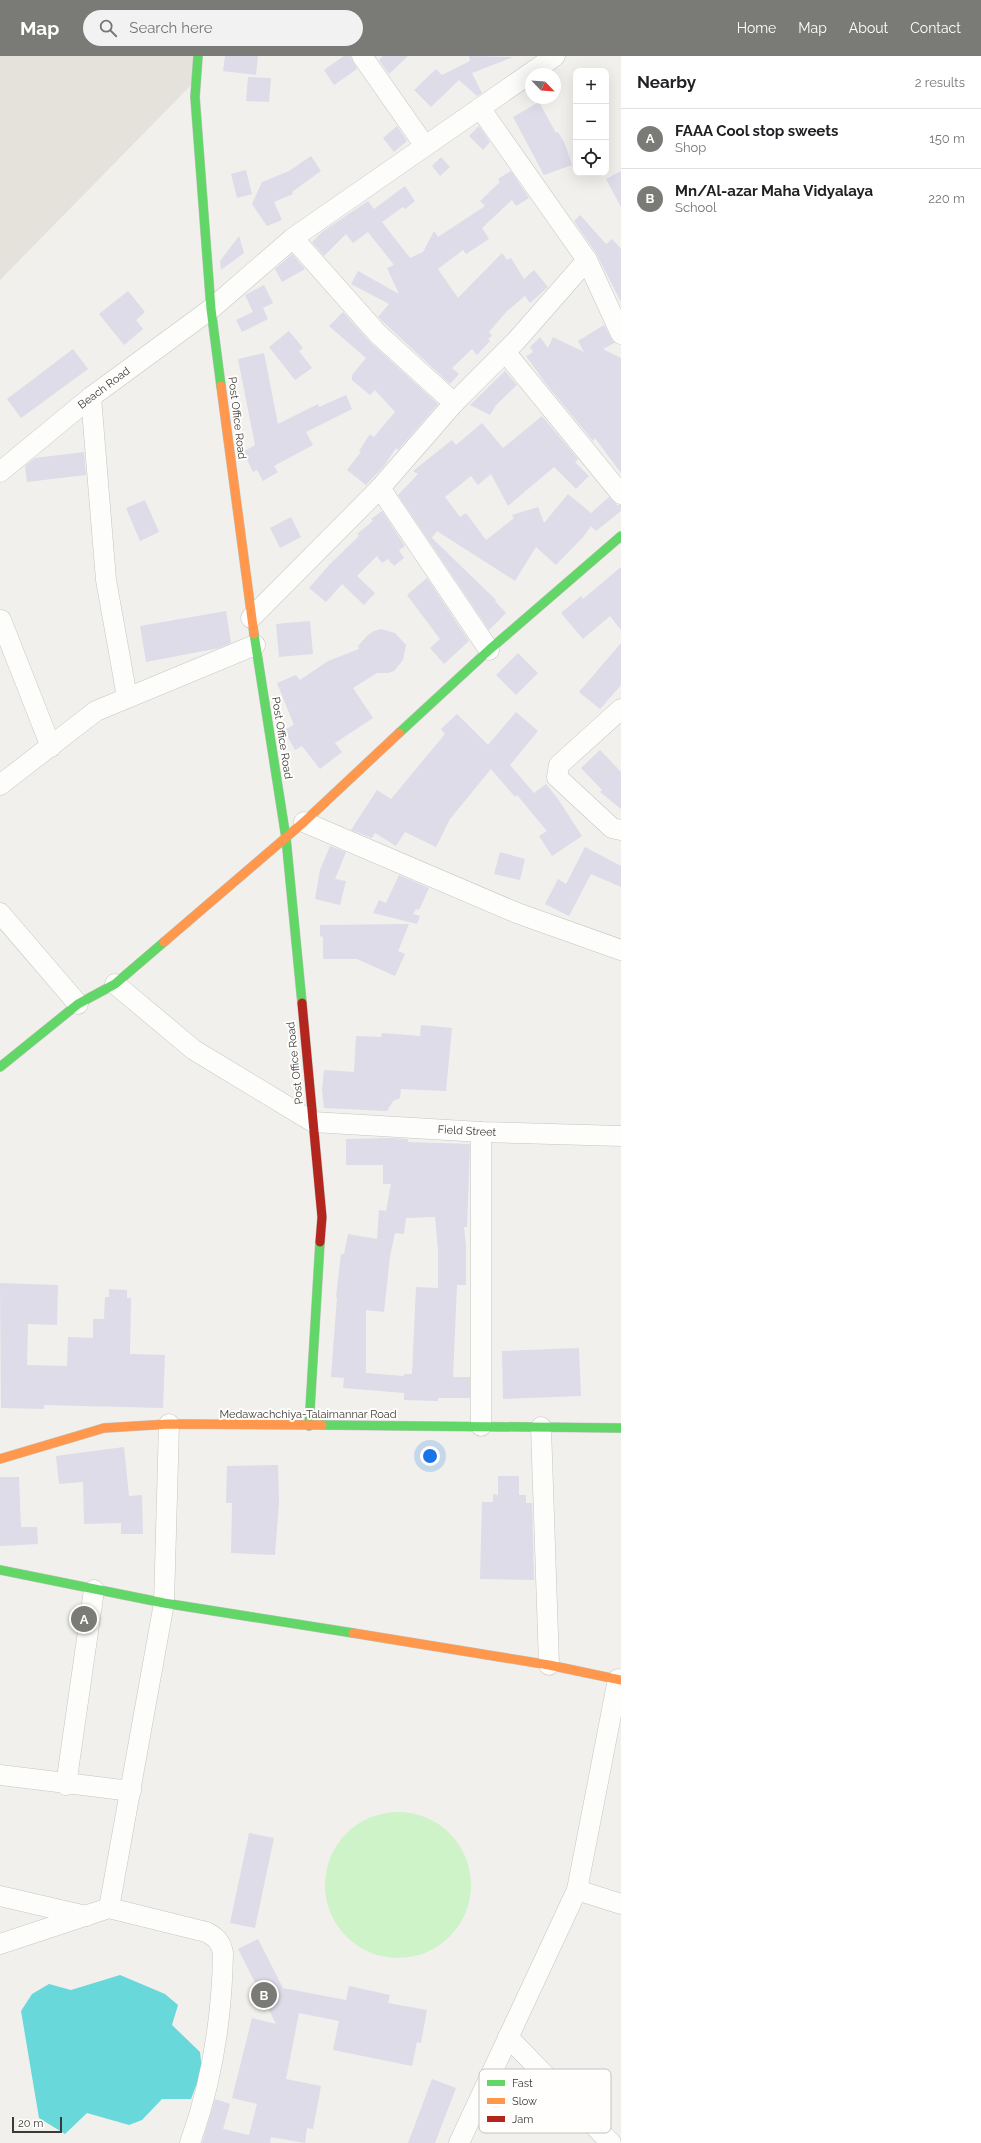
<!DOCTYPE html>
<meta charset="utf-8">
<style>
:root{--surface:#fff;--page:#f2f2f2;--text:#202124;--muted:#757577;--line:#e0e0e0;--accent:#7a7a77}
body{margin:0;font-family:Raleway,sans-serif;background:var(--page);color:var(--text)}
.controls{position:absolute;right:12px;top:12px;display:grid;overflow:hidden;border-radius:8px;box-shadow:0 4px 16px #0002}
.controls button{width:36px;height:36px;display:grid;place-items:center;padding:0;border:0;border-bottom:1px solid var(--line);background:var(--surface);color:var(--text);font:20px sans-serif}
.compass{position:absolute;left:525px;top:12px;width:36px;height:36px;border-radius:50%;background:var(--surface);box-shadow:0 4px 16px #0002;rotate:115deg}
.scale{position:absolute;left:12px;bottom:10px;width:50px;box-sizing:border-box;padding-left:4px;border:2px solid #3a3a37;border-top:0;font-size:11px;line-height:14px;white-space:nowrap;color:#3a3a37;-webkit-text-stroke:3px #fffefc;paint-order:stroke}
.you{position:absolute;left:430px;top:1400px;width:14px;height:14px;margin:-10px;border:3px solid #fff;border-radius:50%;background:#1a73e8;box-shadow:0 0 0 6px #1a73e833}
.badge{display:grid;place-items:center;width:26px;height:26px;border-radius:50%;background:var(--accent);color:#fff;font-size:13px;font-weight:700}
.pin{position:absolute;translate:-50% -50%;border:2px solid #fff;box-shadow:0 1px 4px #0006}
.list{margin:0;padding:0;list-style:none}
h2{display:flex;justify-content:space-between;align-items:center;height:52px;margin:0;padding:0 16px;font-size:17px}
h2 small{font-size:13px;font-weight:400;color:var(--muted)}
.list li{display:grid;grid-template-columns:26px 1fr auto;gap:12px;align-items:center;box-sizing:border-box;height:60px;padding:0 16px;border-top:1px solid var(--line)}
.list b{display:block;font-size:15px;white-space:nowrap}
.list p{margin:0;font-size:13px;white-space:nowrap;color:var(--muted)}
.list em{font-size:13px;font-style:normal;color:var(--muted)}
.icon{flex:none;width:22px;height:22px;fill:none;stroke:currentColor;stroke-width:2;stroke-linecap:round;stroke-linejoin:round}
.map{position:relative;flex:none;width:621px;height:2087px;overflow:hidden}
header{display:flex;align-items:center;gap:24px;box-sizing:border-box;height:56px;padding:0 20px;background:var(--accent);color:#fff}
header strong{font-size:19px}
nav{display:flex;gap:22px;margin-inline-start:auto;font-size:14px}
.search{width:280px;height:36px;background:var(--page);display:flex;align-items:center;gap:10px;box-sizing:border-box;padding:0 14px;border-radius:22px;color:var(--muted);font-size:15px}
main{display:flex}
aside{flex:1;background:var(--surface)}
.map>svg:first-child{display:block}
.built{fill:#e4e2da}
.green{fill:#cef3c8}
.water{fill:#68d8da}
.building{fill:#dddce8;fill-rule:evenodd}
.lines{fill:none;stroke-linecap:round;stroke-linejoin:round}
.street-casing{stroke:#c5c5c2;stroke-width:21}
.fast-casing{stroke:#c5c5c2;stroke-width:10}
.slow-casing{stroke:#c5c5c2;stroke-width:10}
.jam-casing{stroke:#c5c5c2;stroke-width:10}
.street{stroke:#fdfdfc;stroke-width:20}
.fast{stroke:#63d668;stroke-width:9}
.slow{stroke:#ff974d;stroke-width:9}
.jam{stroke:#b3261e;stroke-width:9}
.labels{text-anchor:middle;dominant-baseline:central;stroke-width:4;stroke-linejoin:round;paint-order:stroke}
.street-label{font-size:11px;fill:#3a3a37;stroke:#fffefc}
.key{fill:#fffefc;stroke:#c4c3c1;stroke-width:1}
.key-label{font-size:11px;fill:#3a3a37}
</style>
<header>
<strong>Map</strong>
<div class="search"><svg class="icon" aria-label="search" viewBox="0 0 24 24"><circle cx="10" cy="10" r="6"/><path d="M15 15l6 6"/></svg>Search here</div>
<nav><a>Home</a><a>Map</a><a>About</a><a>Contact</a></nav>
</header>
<main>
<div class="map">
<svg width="621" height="2087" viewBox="0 0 621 2087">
<rect width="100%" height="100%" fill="#f1f0ed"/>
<!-- built -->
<polygon class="built" points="0,0 202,0 199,21 0,224"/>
<!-- green -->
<circle class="green" cx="398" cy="1829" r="73"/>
<!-- water -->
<polygon class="water" points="120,1919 165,1938 178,1949 172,1969 200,1996 202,2014 191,2043 162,2043 142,2064 129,2069 87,2057 65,2078 39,2062 21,1955 32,1938 49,1928 71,1934"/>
<!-- building -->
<g class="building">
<polygon points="225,0 258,0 256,19 223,15"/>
<polygon points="344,0 350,0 357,13 334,29 324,14"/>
<polygon points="383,0 408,0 389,18 379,4"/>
<polygon points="469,0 513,1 472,17 482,37 477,40 459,24 431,51 414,34 436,13 442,19 470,5"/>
<polygon points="248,21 271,22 269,46 246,45"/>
<polygon points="539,46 556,77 558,76 565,88 572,109 544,119 513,61"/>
<polygon points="397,70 407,85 394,96 383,82"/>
<polygon points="479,70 490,86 483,94 469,80"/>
<polygon points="311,100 321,115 292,136 293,138 274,146 282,164 267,170 252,148 262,126 289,115"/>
<polygon points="441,101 450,111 440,120 432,110"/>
<polygon points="246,114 252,138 237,142 231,118"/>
<polygon points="511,115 529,142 516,150 512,144 482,172 489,183 466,198 463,194 438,213 458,242 502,197 507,204 511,202 524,223 534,214 548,231 530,247 525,240 507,255 489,276 492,280 488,283 490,285 477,299 472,293 452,312 459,318 450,328 378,261 389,248 351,228 358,215 399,238 387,212 394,209 368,176 353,187 346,178 324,200 312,186 322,176 368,145 374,153 405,130 415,145 405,153 403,151 382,166 410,202 423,196 434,175 438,181 485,150 480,145 500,126 498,123"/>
<polygon points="621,115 621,151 606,123"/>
<polygon points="580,159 606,188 612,183 621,193 621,246 596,197 574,165"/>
<polygon points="239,180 244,197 221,214 220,205"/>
<polygon points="292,198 305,213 282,226 275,213"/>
<polygon points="264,229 273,247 263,252 268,263 242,276 236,264 253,256 245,239"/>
<polygon points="128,235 145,256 136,264 143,273 124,289 99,258"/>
<polygon points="343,256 370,286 438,348 398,394 396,392 384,410 366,429 347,414 361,396 359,395 370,378 374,381 395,356 375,334 370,339 352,324 352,319 366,302 329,270"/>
<polygon points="604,269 614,287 603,293 621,302 621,417 595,382 593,385 547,329 526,300 533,296 530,291 540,281 548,292 553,281 584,296 578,285"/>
<polygon points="289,275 303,292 299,295 312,312 295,324 269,291"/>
<polygon points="73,293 88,313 21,362 7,343"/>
<polygon points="264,297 278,368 318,348 319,351 346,339 352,353 306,376 313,389 274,410 278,416 263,425 257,414 253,416 243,396 255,389 238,303"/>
<polygon points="505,315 517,329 496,349 490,359 470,349"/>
<polygon points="542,360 578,403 575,406 589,420 576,433 554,411 508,450 491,418 478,429 471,420 445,441 460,461 466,457 486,484 514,462 512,459 538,451 544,467 568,438 591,457 609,441 617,449 621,449 621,455 596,475 591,470 584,480 556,509 536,491 515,525 437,475 431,483 432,482 496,544 495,545 506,557 489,574 398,439 418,418 413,415 452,384 456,389 482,367 503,392"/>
<polygon points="84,396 86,419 27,426 25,410 35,402"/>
<polygon points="145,444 159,476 140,485 126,452"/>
<polygon points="382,455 405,490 399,494 404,502 394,510 388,503 382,507 377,500 357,520 375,537 364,549 342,528 326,546 309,532 331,507 359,480 357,478 373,465 371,463"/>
<polygon points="291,461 301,481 280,492 270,472"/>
<polygon points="621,511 621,574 610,560 583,583 561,557 581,540 583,543"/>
<polygon points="427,522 469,585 444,608 430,592 440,583 407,539"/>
<polygon points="226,555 231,587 219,592 146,606 140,570"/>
<polygon points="310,565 313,598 279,601 276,568"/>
<polygon points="381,573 395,577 406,589 403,604 394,615 388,617 377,617 353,632 373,662 335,687 342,696 320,713 302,690 295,694 284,674 294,669 277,627 296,619 300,624 328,605 359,593 358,590 368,579 374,575"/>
<polygon points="621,587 621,629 600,653 579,636"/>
<polygon points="518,597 538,617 516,639 496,619"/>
<polygon points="516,656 538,675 510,709 534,737 546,728 558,743 582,780 552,800 539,780 547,775 517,739 515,741 491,713 450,763 436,791 405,776 396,790 375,777 372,782 351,774 377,734 391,743 445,678 441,673 457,658 488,689"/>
<polygon points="600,694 621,716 621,753 600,736 602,734 581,712"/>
<polygon points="330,790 346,796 335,823 346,825 340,849 315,843 320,814"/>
<polygon points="585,791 621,810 621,831 591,818 569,860 545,848 558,823 566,828"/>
<polygon points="500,796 525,803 520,824 494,818"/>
<polygon points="399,819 429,832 419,854 416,853 413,858 420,860 417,868 373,857 379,844 386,847"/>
<polygon points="409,868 398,895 405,898 395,920 357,903 323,903 323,881 320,880 320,869"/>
<polygon points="421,969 452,972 446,1035 401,1033 400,1042 393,1045 387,1055 324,1052 322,1034 324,1014 354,1016 356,980 381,981 382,977 420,980"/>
<path d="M392,1082L408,1083V1086L470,1088L467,1171H464L466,1191V1229H457L453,1321H470V1342H438V1345L404,1344V1337L343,1332L344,1322L331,1321L337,1241H336L341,1198H344L348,1178L377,1183L379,1154L386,1155L391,1128H383V1109H346V1083ZM435,1161L438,1194V1232L416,1231L412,1318H404V1320L366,1317V1254L384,1256L390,1200L395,1177L404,1178L406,1162Z"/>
<polygon points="0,1227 58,1229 57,1269 28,1268 27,1309 67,1310 68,1281 93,1282 93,1263 104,1263 105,1241 109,1241 109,1233 127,1234 127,1242 131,1242 130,1298 165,1299 163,1352 44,1349 44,1353 1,1352"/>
<polygon points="579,1292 581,1340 503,1343 502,1295"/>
<polygon points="124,1391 129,1440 142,1439 143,1478 121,1478 121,1467 84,1468 83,1426 59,1428 56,1400"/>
<polygon points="278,1409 279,1447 275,1499 231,1497 232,1447 226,1447 227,1410"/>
<polygon points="498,1420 519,1420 519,1439 526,1439 526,1447 532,1447 534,1524 480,1523 482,1446 493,1446 493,1438 498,1439"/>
<polygon points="0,1421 19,1421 21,1471 37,1471 38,1488 0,1490"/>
<polygon points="249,1777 274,1782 255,1872 230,1867"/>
<polygon points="258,1883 283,1932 346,1944 349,1930 390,1939 388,1947 427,1954 421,1987 417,1986 412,2010 333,1994 339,1965 299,1957 286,2023 321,2030 313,2073 307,2072 305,2087 271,2081 270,2087 202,2087 215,2043 230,2048 223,2073 249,2079 257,2048 232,2042 252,1962 276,1968 238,1893"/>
<polygon points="432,2023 456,2032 435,2087 408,2087"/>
</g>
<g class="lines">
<defs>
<g id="street">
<polyline points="362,0 425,90"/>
<polyline points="480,52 587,204"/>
<polyline points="293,182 378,278 454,347"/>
<polyline points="506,297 621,438"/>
<polyline points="91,341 106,524 127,641"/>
<polyline points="0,416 91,341 211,253 293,182 555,0"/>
<polyline points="380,432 454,347 516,285 587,204 621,278"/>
<polyline points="251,562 380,432 489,594"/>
<polyline points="1,564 51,691"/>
<polyline points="621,653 559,709 557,721 612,772 621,774"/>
<polyline points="0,729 96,655 255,589"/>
<polyline points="304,766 517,857 621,894"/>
<polyline points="0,857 78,948"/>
<polyline points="115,928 194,994 313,1066 481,1076 621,1080"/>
<polyline points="481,1076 481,1370"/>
<polyline points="541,1371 549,1609"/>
<polyline points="0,1719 131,1735"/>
<polyline points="66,1729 94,1534"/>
<polyline points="577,1834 621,1848"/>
<polyline points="0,1840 86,1860"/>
<polyline points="109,1852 164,1547 169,1368"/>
<path d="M0,1888L109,1852L206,1876C216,1881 221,1886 223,1897C222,1962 212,2026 190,2087"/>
<polyline points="508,1981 611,2087"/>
<polyline points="459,2087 577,1834 618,1623"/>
</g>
<g id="fast">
<polyline points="198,0 195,41 211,253 221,330"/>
<polyline points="254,578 286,782 302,947"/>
<polyline points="399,677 489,594 621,480"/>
<polyline points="0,1011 78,948 115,928 164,886"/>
<polyline points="322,1369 621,1372"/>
<polyline points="309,1370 320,1186"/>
<polyline points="0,1514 164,1547 353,1577"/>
</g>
<g id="slow">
<polyline points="221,330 254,578"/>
<polyline points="164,886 304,766 399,677"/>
<polyline points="0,1403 104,1372 169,1368 322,1369"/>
<polyline points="353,1577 549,1609 621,1624"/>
</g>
<polyline id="jam" points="302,947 322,1161 320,1186"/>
</defs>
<!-- street casing -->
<use href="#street" class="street-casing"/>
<!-- fast casing -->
<use href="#fast" class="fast-casing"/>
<!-- slow casing -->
<use href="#slow" class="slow-casing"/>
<!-- jam casing -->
<use href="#jam" class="jam-casing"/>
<!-- street -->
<use href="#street" class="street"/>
<!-- fast -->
<use href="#fast" class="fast"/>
<!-- slow -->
<use href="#slow" class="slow"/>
<!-- jam -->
<use href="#jam" class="jam"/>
</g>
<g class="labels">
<!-- street labels -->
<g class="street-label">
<text transform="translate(104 332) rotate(-37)">Beach Road</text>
<text transform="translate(237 362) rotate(83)">Post Office Road</text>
<text transform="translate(282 682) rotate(81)">Post Office Road</text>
<text transform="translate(295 1007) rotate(-96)">Post Office Road</text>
<text transform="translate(467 1075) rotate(3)">Field Street</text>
<text x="308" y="1358">Medawachchiya-Talaimannar Road</text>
</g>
</g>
<!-- legend -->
<rect x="479" y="2013" width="132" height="64" rx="6" class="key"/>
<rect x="487" y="2024" width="18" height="6" fill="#63d668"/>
<rect x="487" y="2042" width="18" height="6" fill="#ff974d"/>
<rect x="487" y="2060" width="18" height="6" fill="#b3261e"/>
<g class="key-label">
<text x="512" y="2031">Fast</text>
<text x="512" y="2049">Slow</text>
<text x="512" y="2067">Jam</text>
</g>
</svg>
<div class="controls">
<button>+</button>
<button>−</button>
<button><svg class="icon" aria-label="locate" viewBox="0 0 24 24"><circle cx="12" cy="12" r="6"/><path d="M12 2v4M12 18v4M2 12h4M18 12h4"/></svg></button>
</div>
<svg class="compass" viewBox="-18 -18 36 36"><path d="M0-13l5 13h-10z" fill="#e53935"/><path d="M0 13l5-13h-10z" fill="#757577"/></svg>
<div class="scale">20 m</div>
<div class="you"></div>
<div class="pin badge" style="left:84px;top:1563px">A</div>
<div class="pin badge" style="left:264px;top:1939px">B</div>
</div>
<aside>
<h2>Nearby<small>2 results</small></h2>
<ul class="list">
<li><span class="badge">A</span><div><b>FAAA Cool stop sweets</b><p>Shop</p></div><em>150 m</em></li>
<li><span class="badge">B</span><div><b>Mn/Al-azar Maha Vidyalaya</b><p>School</p></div><em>220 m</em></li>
</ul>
</aside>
</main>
